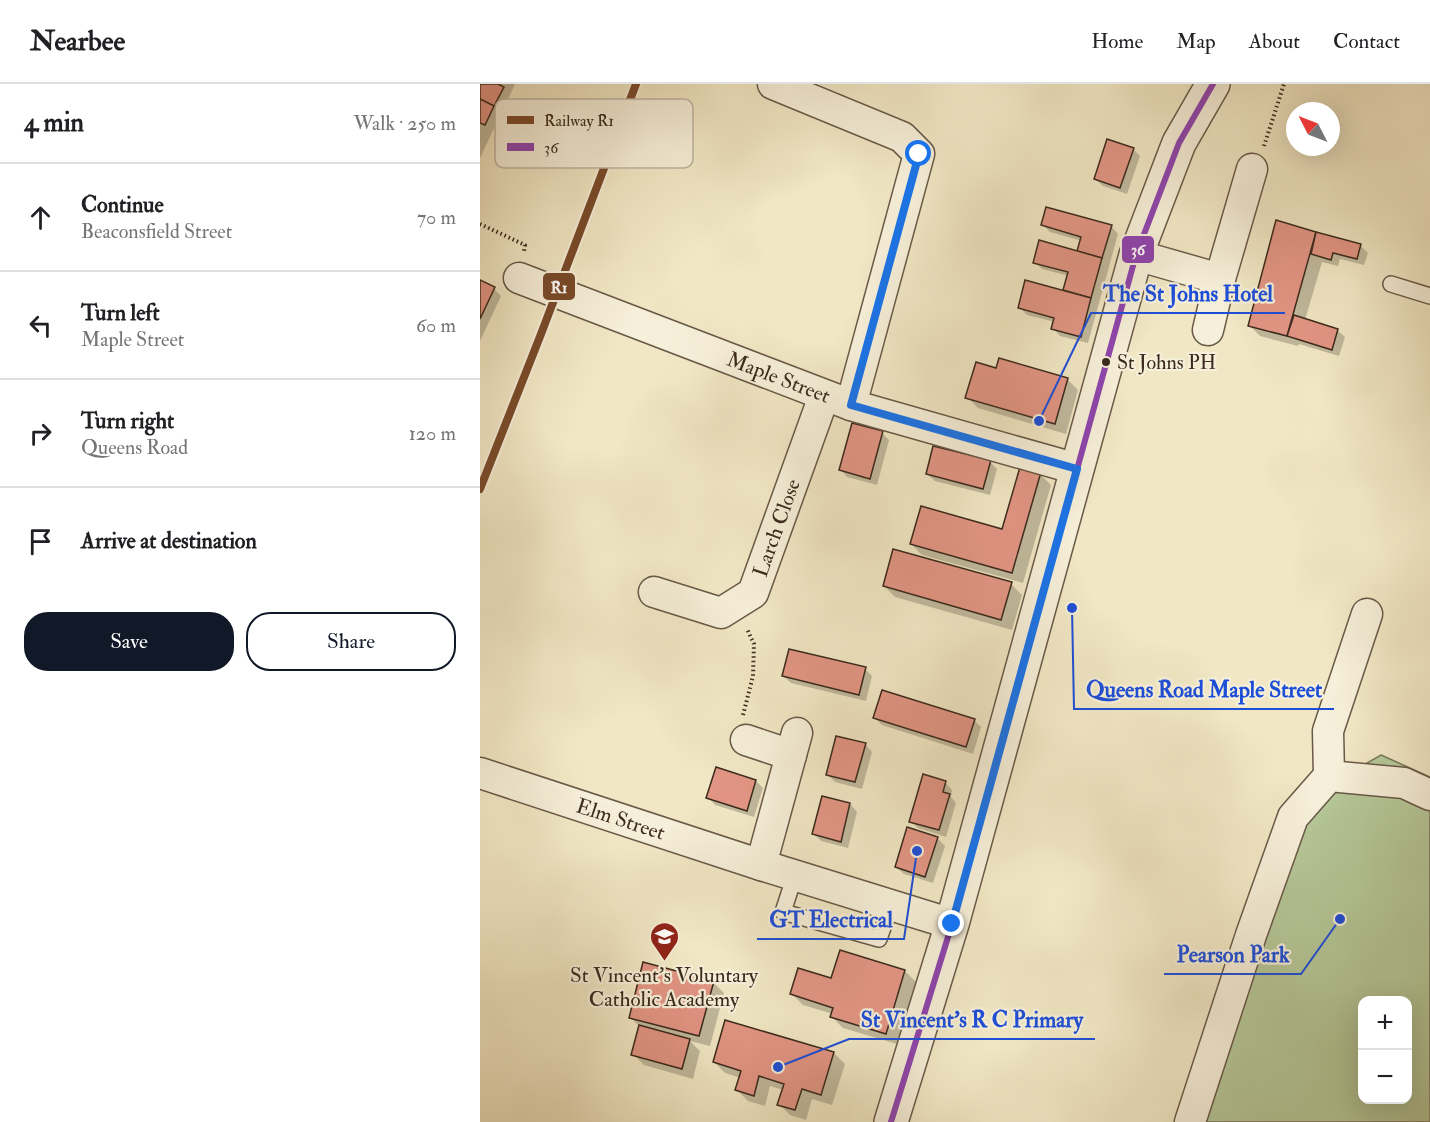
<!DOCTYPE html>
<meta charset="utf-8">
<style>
:root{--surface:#fff;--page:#f6f6f6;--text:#202124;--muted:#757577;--line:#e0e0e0;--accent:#111827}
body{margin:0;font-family:"IM FELL Double Pica",serif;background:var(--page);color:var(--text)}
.controls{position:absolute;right:18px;bottom:18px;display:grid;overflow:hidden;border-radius:12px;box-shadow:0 6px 24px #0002}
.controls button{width:54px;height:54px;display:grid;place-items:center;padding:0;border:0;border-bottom:2px solid var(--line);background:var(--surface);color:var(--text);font:30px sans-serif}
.compass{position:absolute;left:806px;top:18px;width:54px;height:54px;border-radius:50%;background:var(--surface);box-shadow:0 6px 24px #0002;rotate:312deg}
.stop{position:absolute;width:18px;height:18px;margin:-14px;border:4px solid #1a73e8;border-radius:50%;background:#fff}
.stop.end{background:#1a73e8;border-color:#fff;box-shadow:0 2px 6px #0008}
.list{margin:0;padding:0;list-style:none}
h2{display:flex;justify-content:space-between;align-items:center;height:78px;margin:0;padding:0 24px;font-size:26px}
h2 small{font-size:20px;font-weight:400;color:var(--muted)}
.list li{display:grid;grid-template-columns:39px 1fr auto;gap:18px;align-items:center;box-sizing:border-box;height:108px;padding:0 24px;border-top:2px solid var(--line)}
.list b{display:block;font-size:22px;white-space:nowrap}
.list p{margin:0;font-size:20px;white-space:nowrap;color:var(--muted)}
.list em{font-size:20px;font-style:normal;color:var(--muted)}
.actions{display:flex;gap:12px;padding:18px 24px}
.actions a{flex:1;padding:14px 0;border:2px solid var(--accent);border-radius:24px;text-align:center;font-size:21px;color:var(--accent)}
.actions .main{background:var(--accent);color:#fff}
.icon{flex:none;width:33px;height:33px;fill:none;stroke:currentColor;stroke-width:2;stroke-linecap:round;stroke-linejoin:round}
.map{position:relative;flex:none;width:950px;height:1038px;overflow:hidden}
header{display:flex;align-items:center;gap:36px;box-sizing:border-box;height:84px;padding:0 30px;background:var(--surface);border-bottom:2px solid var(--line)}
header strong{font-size:28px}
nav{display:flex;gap:33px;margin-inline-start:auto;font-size:21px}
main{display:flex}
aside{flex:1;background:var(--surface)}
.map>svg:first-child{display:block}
.green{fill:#b5c798;stroke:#78785a;stroke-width:1.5;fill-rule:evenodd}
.shadow{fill:#0003}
.building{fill:#e29584;stroke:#3b2a1d;stroke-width:1.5}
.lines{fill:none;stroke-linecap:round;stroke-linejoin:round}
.service-casing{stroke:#685947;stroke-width:18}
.minor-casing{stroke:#685947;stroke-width:33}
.tertiary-casing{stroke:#685947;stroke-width:36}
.path{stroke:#3b2a1d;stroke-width:4;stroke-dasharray:1.5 3;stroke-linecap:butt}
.service{stroke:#f6efd9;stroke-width:15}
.minor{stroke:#f6efd9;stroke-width:30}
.tertiary{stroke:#f6efd9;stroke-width:33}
.bus-1-casing{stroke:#f6efd9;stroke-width:10}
.bus-1{stroke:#8e44ad;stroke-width:6}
.rail-1-casing{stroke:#f6efd9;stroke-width:12}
.rail-1{stroke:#7a4b2a;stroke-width:8}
.route{stroke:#1a73e8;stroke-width:8}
.bus-dot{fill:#3b2a1d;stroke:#f6efd9;stroke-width:2}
.labels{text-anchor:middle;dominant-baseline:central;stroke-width:4.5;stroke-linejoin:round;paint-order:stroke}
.bus-label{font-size:20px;fill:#3b2a1d;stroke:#f6efd9;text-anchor:start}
.street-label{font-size:21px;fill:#3b2a1d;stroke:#f6efd9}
.poi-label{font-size:21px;fill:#3b2a1d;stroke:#f6efd9}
.key{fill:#f6efd9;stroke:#beb4a1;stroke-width:1.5}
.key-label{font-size:16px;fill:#3b2a1d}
.leader{fill:none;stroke:#1d4ed8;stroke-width:2}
.callout-dot{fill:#1d4ed8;stroke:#f6efd9;stroke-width:2}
.callout-label{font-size:22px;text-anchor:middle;font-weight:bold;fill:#1d4ed8;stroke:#f6efd9;stroke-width:4.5;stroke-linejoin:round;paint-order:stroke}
.line-badge{stroke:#f6efd9;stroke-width:2}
.badge-label{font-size:16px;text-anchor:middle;font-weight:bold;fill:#fff}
</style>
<header>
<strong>Nearbee</strong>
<nav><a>Home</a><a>Map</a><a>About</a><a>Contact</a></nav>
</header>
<main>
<aside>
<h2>4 min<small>Walk · 250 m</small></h2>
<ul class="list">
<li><svg class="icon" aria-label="ahead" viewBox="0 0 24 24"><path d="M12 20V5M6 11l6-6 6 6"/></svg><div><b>Continue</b><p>Beaconsfield Street</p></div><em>70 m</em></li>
<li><svg class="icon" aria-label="left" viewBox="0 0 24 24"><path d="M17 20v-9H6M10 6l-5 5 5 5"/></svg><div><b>Turn left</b><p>Maple Street</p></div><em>60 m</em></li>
<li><svg class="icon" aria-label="right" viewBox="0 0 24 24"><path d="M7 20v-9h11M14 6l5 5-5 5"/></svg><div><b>Turn right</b><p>Queens Road</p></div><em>120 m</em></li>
<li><svg class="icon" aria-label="arrive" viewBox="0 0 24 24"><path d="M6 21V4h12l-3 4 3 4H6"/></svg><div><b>Arrive at destination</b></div></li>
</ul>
<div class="actions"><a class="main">Save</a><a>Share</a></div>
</aside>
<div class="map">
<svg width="950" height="1038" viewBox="0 0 950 1038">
<rect width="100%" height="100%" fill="#f1e7c4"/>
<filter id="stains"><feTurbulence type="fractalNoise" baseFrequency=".00333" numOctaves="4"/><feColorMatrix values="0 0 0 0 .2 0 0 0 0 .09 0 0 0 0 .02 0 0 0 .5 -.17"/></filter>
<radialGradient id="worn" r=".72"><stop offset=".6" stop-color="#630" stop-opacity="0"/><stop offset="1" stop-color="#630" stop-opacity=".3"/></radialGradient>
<!-- green -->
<path class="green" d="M901,671L950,693V1038H707L795,753L852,699ZM882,916H928V1016H882Z"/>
<!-- shadow -->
<g class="shadow">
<polygon points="0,0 35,0 0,74"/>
<polygon points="653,65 660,72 647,110 623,102 615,95"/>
<polygon points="797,138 880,161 888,169 884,181 860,175 858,182 842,178 825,236 857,246 865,253 859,272 819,260 818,262 780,252 769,241"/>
<polygon points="563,141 631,142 638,150 608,259 580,252 573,244 575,238 547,231 539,223 584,208 589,192 562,185 555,178 598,169 602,157 570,148"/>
<polygon points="0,198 14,205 21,212 0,257"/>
<polygon points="517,286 587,295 598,306 586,350 498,324 487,313"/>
<polygon points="402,349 409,356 397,401 367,393 360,385"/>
<polygon points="510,378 517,385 510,411 455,397 447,390"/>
<polygon points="560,390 571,401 543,499 442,471 431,460 523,446"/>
<polygon points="531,500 542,511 532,546 415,513 404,502"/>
<polygon points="385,585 392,592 386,617 311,599 303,592"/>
<polygon points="395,634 494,636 501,643 493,670 402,641"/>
<polygon points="385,660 392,668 382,705 355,698 348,691"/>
<polygon points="276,697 283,704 274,733 235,721 228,713"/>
<polygon points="465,698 472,706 471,713 476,719 466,753 438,744 431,737"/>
<polygon points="370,720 377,728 368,764 341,757 334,750"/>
<polygon points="457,754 465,762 453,799 424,790 416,783"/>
<polygon points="425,887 436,898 417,960 363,944 352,933 353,930 323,921 312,910 352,896"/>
<polygon points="233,898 244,909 230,962 210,957 220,967 213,995 164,981 153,970 160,943 150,933"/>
<polygon points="246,937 354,969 365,980 352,1021 332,1015 326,1036 310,1031 299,1020 303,1006 290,1002 285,1022 268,1017 257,1006 261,994 245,989 234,978"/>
</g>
<!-- building -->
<g class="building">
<polygon points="0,0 18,0 24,3 14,22 0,15"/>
<polygon points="0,15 14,22 5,41 0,39"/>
<polygon points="627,55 654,64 640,104 614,95"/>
<polygon points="566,123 632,141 622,174 597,167 601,153 561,141"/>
<polygon points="796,136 836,148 807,252 768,242"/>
<polygon points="836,148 881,160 877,175 853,169 851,176 831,170"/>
<polygon points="559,156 622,174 611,214 583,206 588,188 553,179"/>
<polygon points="0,196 15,203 0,235"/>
<polygon points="545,196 611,214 601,253 571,245 574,234 538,224"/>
<polygon points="814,231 858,245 852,266 807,252"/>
<polygon points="519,274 588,294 575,340 485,314 496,278 516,284"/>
<polygon points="372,339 403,347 390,395 359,386"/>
<polygon points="453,362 511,376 503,405 446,390"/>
<polygon points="540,383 561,388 532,489 430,460 441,422 522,445"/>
<polygon points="413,465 532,498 521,536 403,502"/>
<polygon points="309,565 386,583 379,611 302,592"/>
<polygon points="402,606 495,635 486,663 393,634"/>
<polygon points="356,652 386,659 375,698 346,691"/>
<polygon points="236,683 276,696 267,727 226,714"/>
<polygon points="443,690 466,697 463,708 470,710 459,746 429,738"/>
<polygon points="342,712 370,719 361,758 332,750"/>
<polygon points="427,743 458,753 445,793 415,783"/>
<polygon points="360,866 425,886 406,950 350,933 353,924 310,910 318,884 351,894"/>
<polygon points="163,878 234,897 219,952 149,934"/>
<polygon points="245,936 354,968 341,1011 322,1005 315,1026 297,1021 304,1000 279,992 274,1012 255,1006 261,987 233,978"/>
<polygon points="159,941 210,955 202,985 151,971"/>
</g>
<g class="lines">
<defs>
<g id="service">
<polyline points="911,200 950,212"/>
<polyline points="315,791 303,828 399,855 411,821"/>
</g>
<g id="minor">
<polyline points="293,0 422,53 439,70 371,321"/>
<polyline points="656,171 740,195"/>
<path id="s1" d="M39,194L371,321L597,385"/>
<polyline points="728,246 740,195 772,85"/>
<path id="s2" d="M174,508L241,529L273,509L344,312"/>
<polyline points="266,656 311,671"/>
<path id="s3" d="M0,689L281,781L472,840"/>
<polyline points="849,692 848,647 887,530"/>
<polyline points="281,781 317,649"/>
<polyline points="710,1038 771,851 813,733 849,692 924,699 950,711"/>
</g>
<polyline id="tertiary" points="411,1038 472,840 656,171 699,59 733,0"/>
</defs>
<!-- service casing -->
<use href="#service" class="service-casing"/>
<!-- minor casing -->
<use href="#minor" class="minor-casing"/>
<!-- tertiary casing -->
<use href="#tertiary" class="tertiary-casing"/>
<!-- path -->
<g class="path">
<polyline points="784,62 804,0"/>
<polyline points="0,140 45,161 44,167"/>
<polyline points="263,631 273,592 274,560 267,545"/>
</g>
<!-- service -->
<use href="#service" class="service"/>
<!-- minor -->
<use href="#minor" class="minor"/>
<!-- tertiary -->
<use href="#tertiary" class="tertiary"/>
<defs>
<polyline id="bus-1" points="411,1038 472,840 656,171 699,59 733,0"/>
</defs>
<!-- bus-1 casing -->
<use href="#bus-1" class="bus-1-casing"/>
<!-- bus-1 -->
<use href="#bus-1" class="bus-1"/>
<defs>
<polyline id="rail-1" points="0,405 61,250 156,0"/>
</defs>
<!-- rail-1 casing -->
<use href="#rail-1" class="rail-1-casing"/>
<!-- rail-1 -->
<use href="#rail-1" class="rail-1"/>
</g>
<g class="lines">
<!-- route -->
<polyline class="route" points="439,70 371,321 597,385 472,840"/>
</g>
<!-- icons -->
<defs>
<symbol id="school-pin" viewBox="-11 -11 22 30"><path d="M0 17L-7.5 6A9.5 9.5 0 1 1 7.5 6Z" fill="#8f2418" stroke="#f6efd9"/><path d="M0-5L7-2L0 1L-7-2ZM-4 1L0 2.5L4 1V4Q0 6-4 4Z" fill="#fff"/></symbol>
</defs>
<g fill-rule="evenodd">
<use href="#school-pin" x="168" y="836" width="33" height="45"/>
</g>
<!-- markers -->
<circle class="bus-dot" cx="626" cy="278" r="5"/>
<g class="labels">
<!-- bus labels -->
<g class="bus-label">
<text x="637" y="278">St Johns PH</text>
</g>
<!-- street labels -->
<g class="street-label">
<text stroke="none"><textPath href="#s1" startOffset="278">Maple Street</textPath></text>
<text stroke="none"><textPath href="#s2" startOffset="177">Larch Close</textPath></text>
<text stroke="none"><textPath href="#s3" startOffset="148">Elm Street</textPath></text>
</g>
<!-- poi labels -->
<g class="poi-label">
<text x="184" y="891">St Vincent's Voluntary<tspan x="184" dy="24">Catholic Academy</tspan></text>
</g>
</g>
<!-- legend -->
<rect x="15" y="15" width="198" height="69" rx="9" class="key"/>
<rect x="27" y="32" width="27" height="8" fill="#7a4b2a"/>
<rect x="27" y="59" width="27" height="8" fill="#8e44ad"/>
<g class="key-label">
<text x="64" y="42">Railway R1</text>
<text x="64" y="69">36</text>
</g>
<!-- callouts -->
<path class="leader" d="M559 337L611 229H805M592 524L594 625H854M437 767L424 855H277M860 835L821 890H684M298 983L369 955H615"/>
<g class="callout-dot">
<circle cx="559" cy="337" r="6"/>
<circle cx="592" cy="524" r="6"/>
<circle cx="437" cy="767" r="6"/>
<circle cx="860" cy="835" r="6"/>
<circle cx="298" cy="983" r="6"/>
</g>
<g class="callout-label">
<text x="708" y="217">The St Johns Hotel</text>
<text x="724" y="613">Queens Road Maple Street</text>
<text x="351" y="843">GT Electrical</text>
<text x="753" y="878">Pearson Park</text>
<text x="492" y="943">St Vincent's R C Primary</text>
</g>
<g class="line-badge">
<rect x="641" y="151" width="34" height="29" rx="6" fill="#8e44ad"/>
<rect x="62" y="188" width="34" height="29" rx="6" fill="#7a4b2a"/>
</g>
<g class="badge-label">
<text x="658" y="171">36</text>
<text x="79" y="209">R1</text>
</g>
<rect width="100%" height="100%" filter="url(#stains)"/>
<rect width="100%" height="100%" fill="url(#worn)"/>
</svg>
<div class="controls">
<button>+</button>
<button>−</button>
</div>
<svg class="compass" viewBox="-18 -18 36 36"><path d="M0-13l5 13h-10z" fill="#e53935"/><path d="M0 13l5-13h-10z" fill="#757577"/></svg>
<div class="stop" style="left:439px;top:70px"></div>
<div class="stop end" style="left:472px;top:840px"></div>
</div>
</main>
